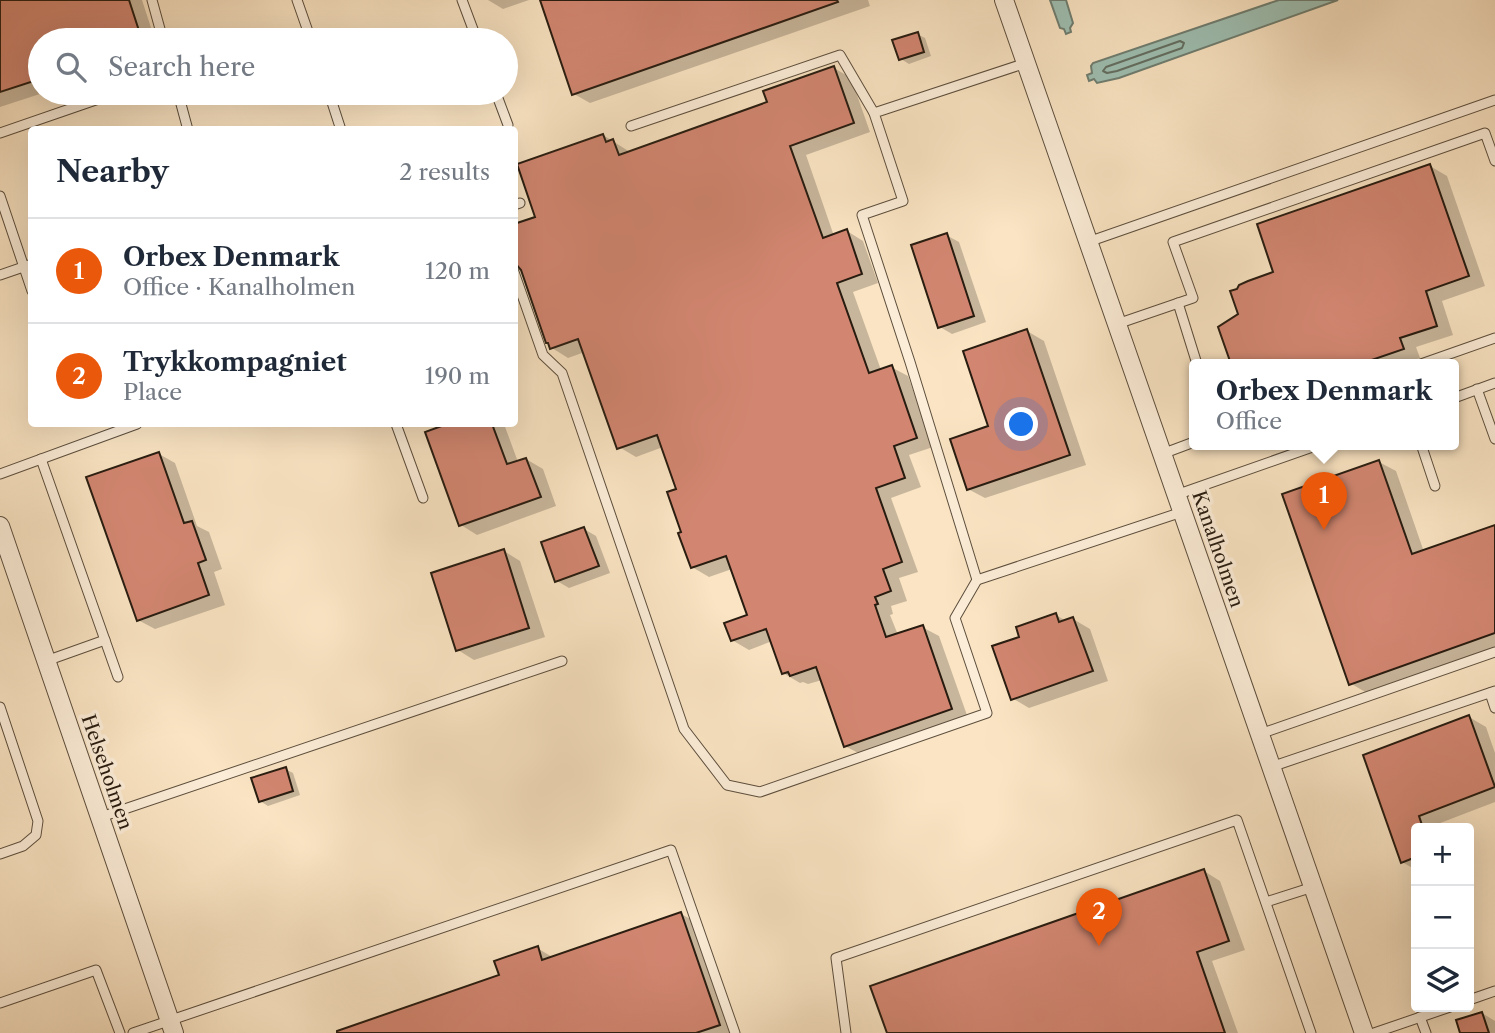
<!DOCTYPE html>
<meta charset="utf-8">
<style>
:root{--surface:#fff;--page:#f6f6f7;--text:#1f2937;--muted:#747a83;--line:#e0e1e3;--accent:#ea580c}
body{margin:0;font-family:"Libre Caslon Text",serif;background:var(--page);color:var(--text)}
.controls{position:absolute;right:21px;bottom:21px;display:grid;overflow:hidden;border-radius:7px;box-shadow:0 7px 28px #0002}
.controls button{width:63px;height:63px;display:grid;place-items:center;padding:0;border:0;border-bottom:2px solid var(--line);background:var(--surface);color:var(--text);font:35px sans-serif}
.you{position:absolute;left:1022px;top:425px;width:24px;height:24px;margin:-18px;border:5px solid #fff;border-radius:50%;background:#1a73e8;box-shadow:0 0 0 10px #1a73e833}
.badge{display:grid;place-items:center;width:46px;height:46px;border-radius:50%;background:var(--accent);color:#fff;font-size:23px;font-weight:700}
.pin{position:absolute;translate:-50% -58px;filter:drop-shadow(0 2px 4px #0008)}
.pin::after{content:'';position:absolute;top:37px;width:24px;height:21px;background:inherit;clip-path:polygon(0 0,100% 0,50% 100%)}
.popup{position:absolute;left:1189px;top:359px;width:270px;height:91px;box-sizing:border-box;display:grid;place-content:center;border-radius:7px;background:var(--surface);filter:drop-shadow(0 2px 5px #0005);font-size:23px;white-space:nowrap;color:var(--muted)}
.popup b{font-size:26px;color:var(--text)}
.popup::after{content:'';position:absolute;left:50%;top:100%;margin-left:-14px;border:14px solid transparent;border-top-color:var(--surface)}
.list{margin:0;padding:0;list-style:none}
h2{display:flex;justify-content:space-between;align-items:center;height:91px;margin:0;padding:0 28px;font-size:30px}
h2 small{font-size:23px;font-weight:400;color:var(--muted)}
.list li{display:grid;grid-template-columns:46px 1fr auto;gap:21px;align-items:center;box-sizing:border-box;height:105px;padding:0 28px;border-top:2px solid var(--line)}
.list b{display:block;font-size:26px;white-space:nowrap}
.list p{margin:0;font-size:23px;white-space:nowrap;color:var(--muted)}
.list em{font-size:23px;font-style:normal;color:var(--muted)}
.icon{flex:none;width:38px;height:38px;fill:none;stroke:currentColor;stroke-width:2;stroke-linecap:round;stroke-linejoin:round}
.map{position:relative;flex:none;width:1495px;height:1033px;overflow:hidden}
.search{position:absolute;background:var(--surface);box-shadow:0 7px 28px #0002;left:28px;top:28px;width:490px;height:77px;display:flex;align-items:center;gap:18px;box-sizing:border-box;padding:0 24px;border-radius:38px;color:var(--muted);font-size:26px}
.panel{position:absolute;background:var(--surface);box-shadow:0 7px 28px #0002;left:28px;top:126px;width:490px;height:301px;border-radius:7px}
.map>svg:first-child{display:block}
.water{fill:#9ebfb2;stroke:#6f7e71;stroke-width:2}
.shadow{fill:#0003}
.lines{fill:none;stroke-linecap:round;stroke-linejoin:round}
.shore{stroke:#636e61;stroke-width:2}
.building{fill:#d28671;stroke:#281c10;stroke-width:2}
.service-casing{stroke:#5c4e3d;stroke-width:11}
.minor-casing{stroke:#5c4e3d;stroke-width:20}
.service{stroke:#fcedd8;stroke-width:9}
.minor{stroke:#fcedd8;stroke-width:18}
.labels{text-anchor:middle;dominant-baseline:central;stroke-width:7;stroke-linejoin:round;paint-order:stroke}
.street-label{font-size:19px;fill:#281c10;stroke:#fcedd8}
</style>
<div class="map">
<svg width="1495" height="1033" viewBox="0 0 1495 1033">
<rect width="100%" height="100%" fill="#fae4c3"/>
<filter id="stains"><feTurbulence type="fractalNoise" baseFrequency=".00286" numOctaves="4"/><feColorMatrix values="0 0 0 0 .2 0 0 0 0 .09 0 0 0 0 .02 0 0 0 .5 -.17"/></filter>
<radialGradient id="worn" r=".72"><stop offset=".6" stop-color="#630" stop-opacity="0"/><stop offset="1" stop-color="#630" stop-opacity=".3"/></radialGradient>
<!-- water -->
<g class="water">
<polygon points="1050,0 1066,0 1073,23 1070,28 1071,32 1066,34 1064,29 1060,28"/>
<polygon points="1279,0 1338,0 1119,78 1097,83 1094,79 1089,81 1087,75 1092,73 1091,66 1093,63"/>
</g>
<!-- shadow -->
<g class="shadow">
<polygon points="11,0 142,0 155,40 40,40 40,93 43,93 0,107 0,4"/>
<polygon points="488,0 529,0 503,9"/>
<polygon points="542,0 868,0 870,6 590,103 574,94"/>
<polygon points="917,34 925,38 931,56 909,64 901,59"/>
<polygon points="834,68 851,78 870,132 806,155 834,236 847,231 863,241 878,283 853,292 881,370 891,367 908,376 933,447 909,455 921,487 891,498 918,572 899,578 907,601 891,606 893,614 890,615 898,635 922,627 939,636 968,718 862,755 845,746 822,680 808,684 803,682 800,683 783,673 772,641 749,650 732,640 749,616 732,569 709,577 692,567 683,533 678,490 663,447 636,457 619,447 585,352 568,358 552,348 537,218 603,135 630,152 770,103"/>
<polygon points="1430,166 1447,176 1485,286 1442,301 1453,335 1416,347 1420,358 1403,364 1233,364 1240,315 1275,273"/>
<polygon points="946,235 959,242 986,322 952,334 940,327"/>
<polygon points="1027,331 1044,341 1086,465 985,498 968,489 990,427"/>
<polygon points="453,424 504,424 518,462 526,459 543,469 556,506 477,535 461,525 427,433"/>
<polygon points="159,454 175,463 197,526 209,532 222,569 214,572 225,605 155,629 138,620"/>
<polygon points="1379,462 1396,471 1424,552 1495,527 1495,648 1367,693 1350,683"/>
<polygon points="584,529 596,536 610,573 569,588 557,581"/>
<polygon points="504,551 520,561 545,637 474,660 458,650"/>
<polygon points="1056,615 1066,621 1073,619 1090,629 1108,681 1029,708 1012,698 1022,638"/>
<polygon points="1469,717 1486,727 1495,753 1495,802 1435,825 1436,828 1416,828 1416,870 1402,862 1366,756"/>
<polygon points="285,769 293,773 300,795 268,806 260,801"/>
<polygon points="1204,871 1220,881 1245,950 1212,961 1238,1033 888,1033"/>
<polygon points="681,914 698,923 736,1033 367,1033 501,976 537,948 554,958"/>
<polygon points="1482,1013 1495,1021 1495,1033 1462,1033"/>
</g>
<g class="lines">
<!-- shore -->
<polygon class="shore" points="1180,41 1184,43 1182,48 1117,71 1107,73 1103,71 1106,67"/>
</g>
<!-- building -->
<g class="building">
<polygon points="0,0 129,0 142,40 40,40 40,79 0,92"/>
<polygon points="540,0 837,0 838,2 572,95"/>
<polygon points="918,32 924,52 899,60 892,40"/>
<polygon points="834,66 854,123 790,146 823,238 847,229 862,274 837,283 869,373 892,365 917,438 894,446 905,478 876,488 902,562 883,569 891,591 875,597 878,604 875,605 886,637 923,625 952,709 844,747 816,667 790,676 788,672 782,674 766,629 731,641 724,623 747,615 726,556 691,568 678,533 681,532 667,492 676,489 657,435 617,449 578,339 550,349 548,343 546,343 521,270 514,262 514,224 535,217 517,164 603,134 606,142 613,139 619,155 767,102 763,91"/>
<polygon points="1430,164 1469,276 1426,291 1437,326 1400,338 1404,349 1360,364 1231,364 1218,327 1238,314 1230,291 1237,289 1239,285 1248,281 1273,272 1257,224"/>
<polygon points="947,233 974,316 938,328 911,245"/>
<polygon points="1027,329 1070,455 967,490 950,439 988,426 963,351"/>
<polygon points="447,424 492,424 507,464 526,458 541,497 459,526 425,432"/>
<polygon points="159,452 184,523 192,521 206,560 198,563 209,595 137,621 86,477"/>
<polygon points="1379,460 1412,554 1495,525 1495,633 1349,685 1282,494"/>
<polygon points="584,527 599,566 555,582 541,542"/>
<polygon points="504,549 529,628 456,651 431,573"/>
<polygon points="1056,613 1059,622 1073,617 1093,671 1011,700 992,646 1019,637 1016,627"/>
<polygon points="1469,715 1495,787 1419,816 1423,828 1416,828 1416,857 1401,863 1363,755"/>
<polygon points="286,767 293,791 259,802 251,778"/>
<polygon points="1204,869 1229,941 1197,952 1225,1033 887,1033 870,986"/>
<polygon points="681,912 720,1025 696,1033 337,1033 337,1031 499,975 494,961 538,946 542,960"/>
<polygon points="1482,1012 1489,1033 1460,1033 1456,1020"/>
</g>
<g class="lines">
<defs>
<g id="service">
<polyline points="152,0 163,40"/>
<polyline points="297,0 311,40"/>
<polyline points="462,0 477,40"/>
<polyline points="1026,63 874,113 903,201 862,215 910,362 977,580 1182,512"/>
<polyline points="178,93 188,130"/>
<polyline points="329,93 341,130"/>
<polyline points="496,93 508,125"/>
<polyline points="631,126 840,55 874,113"/>
<polyline points="0,133 116,93"/>
<polyline points="0,196 32,291"/>
<polyline points="514,205 520,203"/>
<polyline points="1088,242 1495,100"/>
<polyline points="514,272 543,355 562,373 684,729 727,785 760,792 987,713 955,618 977,580"/>
<polyline points="0,275 32,264"/>
<polyline points="1178,303 1197,364"/>
<polyline points="1117,324 1193,298 1173,242 1485,133 1495,161"/>
<polyline points="1421,364 1495,338"/>
<polyline points="1477,389 1495,439"/>
<polyline points="1454,398 1495,383"/>
<polyline points="396,424 423,498"/>
<polyline points="1421,444 1435,486"/>
<polyline points="1162,454 1194,442"/>
<polyline points="41,459 118,677"/>
<polyline points="0,474 137,424"/>
<polyline points="1176,495 1321,444"/>
<polyline points="46,661 105,640"/>
<polyline points="1490,693 1495,708"/>
<polyline points="0,707 38,821 36,835 23,846 0,854"/>
<polyline points="1260,734 1495,652"/>
<polyline points="1271,767 1495,691"/>
<polyline points="101,817 562,661"/>
<polyline points="1266,902 1313,887"/>
<polyline points="1469,1000 1495,991"/>
<polyline points="0,1003 96,970 120,1033"/>
<polyline points="1420,1017 1426,1033"/>
<polyline points="133,1033 671,850 735,1033"/>
<polyline points="846,1033 836,958 1237,820 1311,1033"/>
<polyline points="1374,1033 1450,1007"/>
</g>
<g id="minor">
<polyline points="1004,0 1364,1033"/>
<polyline points="0,526 174,1033"/>
</g>
</defs>
<!-- service casing -->
<use href="#service" class="service-casing"/>
<!-- minor casing -->
<use href="#minor" class="minor-casing"/>
<!-- service -->
<use href="#service" class="service"/>
<!-- minor -->
<use href="#minor" class="minor"/>
</g>
<g class="labels">
<!-- street labels -->
<g class="street-label">
<text transform="translate(1218 549) rotate(71)">Kanalholmen</text>
<text transform="translate(107 772) rotate(71)">Helseholmen</text>
</g>
</g>
<rect width="100%" height="100%" filter="url(#stains)"/>
<rect width="100%" height="100%" fill="url(#worn)"/>
</svg>
<div class="controls">
<button>+</button>
<button>−</button>
<button><svg class="icon" aria-label="layers" viewBox="0 0 24 24"><path d="M12 4l9 5-9 5-9-5zM3 14l9 5 9-5"/></svg></button>
</div>
<div class="you"></div>
<div class="pin badge" style="left:1324px;top:530px">1</div>
<div class="popup"><b>Orbex Denmark</b>Office</div>
<div class="pin badge" style="left:1099px;top:946px">2</div>
<div class="search"><svg class="icon" aria-label="search" viewBox="0 0 24 24"><circle cx="10" cy="10" r="6"/><path d="M15 15l6 6"/></svg>Search here</div>
<section class="panel">
<h2>Nearby<small>2 results</small></h2>
<ul class="list">
<li><span class="badge">1</span><div><b>Orbex Denmark</b><p>Office · Kanalholmen</p></div><em>120 m</em></li>
<li><span class="badge">2</span><div><b>Trykkompagniet</b><p>Place</p></div><em>190 m</em></li>
</ul>
</section>
</div>
